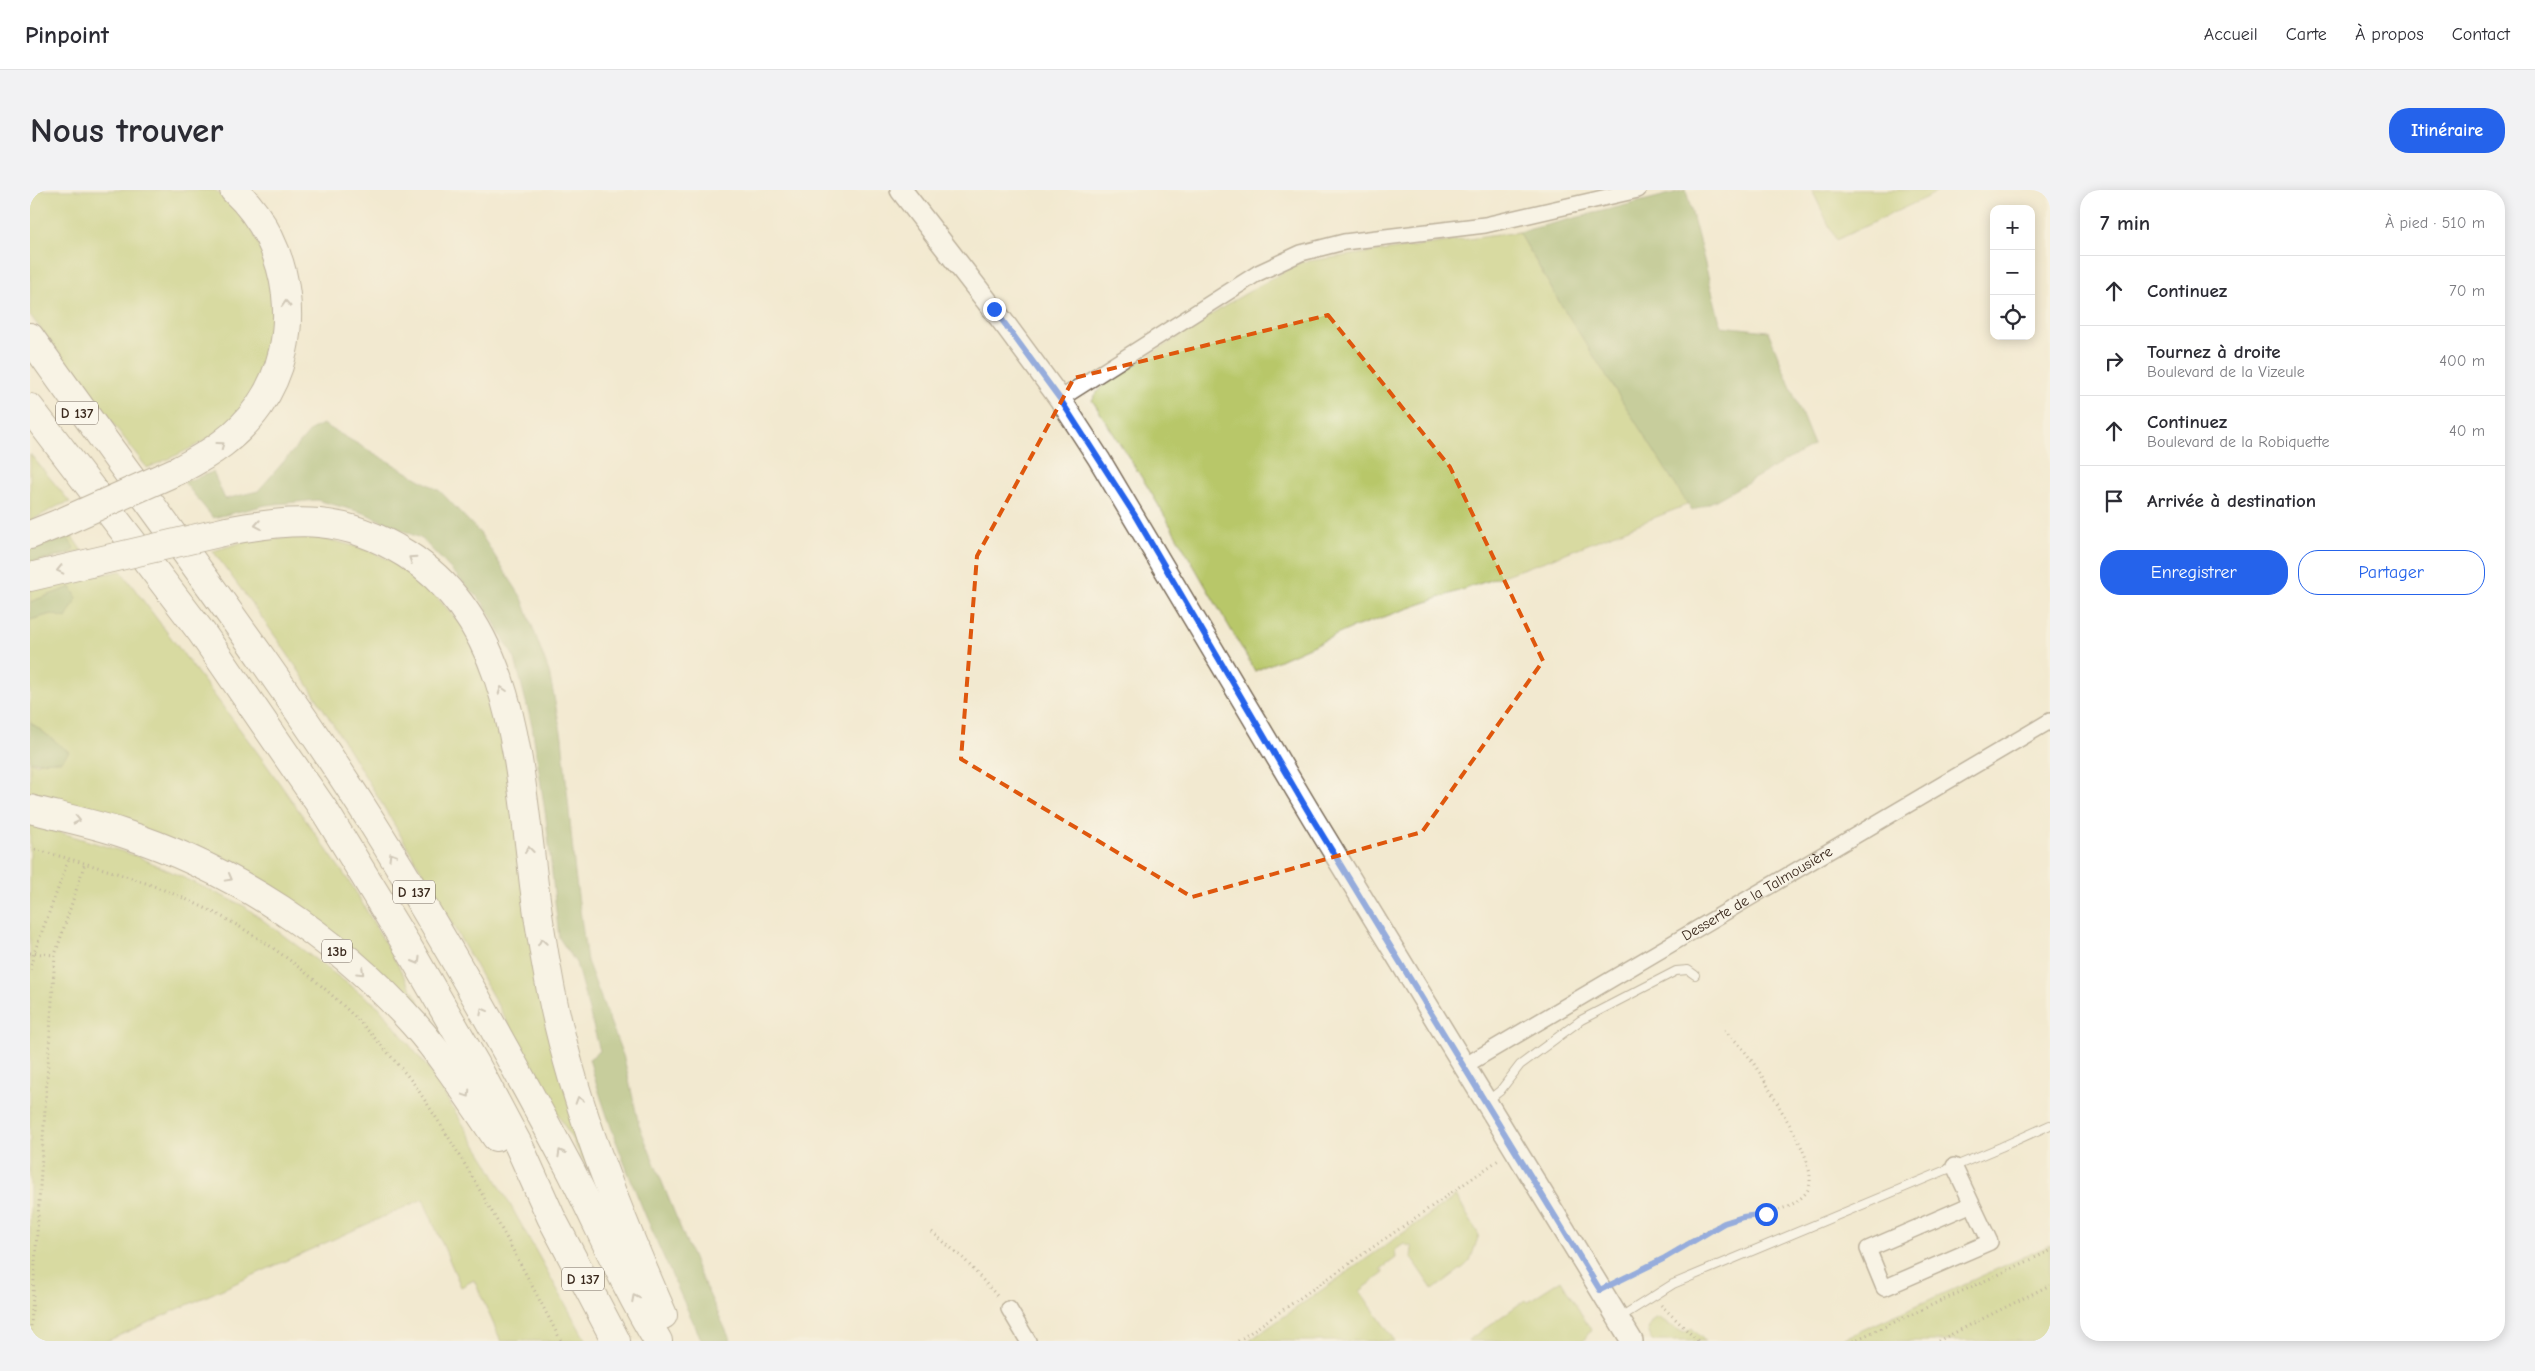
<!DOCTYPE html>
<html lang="fr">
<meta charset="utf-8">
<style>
:root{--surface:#fff;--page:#f2f2f3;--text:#2b2b33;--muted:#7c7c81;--line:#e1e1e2;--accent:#2563eb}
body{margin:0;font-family:"Comic Neue",sans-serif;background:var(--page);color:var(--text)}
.controls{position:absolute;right:15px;top:15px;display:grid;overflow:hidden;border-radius:10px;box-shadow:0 2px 12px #0003}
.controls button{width:45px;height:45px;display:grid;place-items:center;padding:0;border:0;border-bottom:1px solid var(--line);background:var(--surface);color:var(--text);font:25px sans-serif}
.stop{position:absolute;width:15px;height:15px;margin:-11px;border:4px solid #2563eb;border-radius:50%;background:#fff}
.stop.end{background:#2563eb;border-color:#fff;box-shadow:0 1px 5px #0008}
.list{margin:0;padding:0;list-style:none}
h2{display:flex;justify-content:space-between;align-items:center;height:65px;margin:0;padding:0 20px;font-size:21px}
h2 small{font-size:16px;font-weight:400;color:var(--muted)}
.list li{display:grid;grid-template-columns:32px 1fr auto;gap:15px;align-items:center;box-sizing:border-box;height:70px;padding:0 20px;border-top:1px solid var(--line)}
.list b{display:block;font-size:19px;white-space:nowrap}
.list p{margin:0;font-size:16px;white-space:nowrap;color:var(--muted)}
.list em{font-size:16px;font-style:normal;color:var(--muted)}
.actions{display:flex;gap:10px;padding:15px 20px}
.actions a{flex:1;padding:11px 0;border:1px solid var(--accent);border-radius:20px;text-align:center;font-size:18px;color:var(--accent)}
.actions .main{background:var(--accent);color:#fff}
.icon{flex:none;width:28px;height:28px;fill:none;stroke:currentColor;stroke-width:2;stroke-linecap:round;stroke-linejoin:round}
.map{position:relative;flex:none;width:2020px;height:1151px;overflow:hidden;border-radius:20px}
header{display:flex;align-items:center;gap:30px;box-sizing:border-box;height:70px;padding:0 25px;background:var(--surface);border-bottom:1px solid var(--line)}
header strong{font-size:24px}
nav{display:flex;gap:28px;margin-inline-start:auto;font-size:18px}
.intro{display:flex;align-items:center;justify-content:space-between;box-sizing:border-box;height:120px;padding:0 30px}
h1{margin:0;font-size:35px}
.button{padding:12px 22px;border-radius:20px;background:var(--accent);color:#fff;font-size:18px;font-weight:700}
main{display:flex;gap:30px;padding:0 30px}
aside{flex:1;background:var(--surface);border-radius:20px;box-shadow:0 2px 12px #0003}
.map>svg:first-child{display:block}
.green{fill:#b8c769;stroke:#7a7844}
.forest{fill:#92ac5d;stroke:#666b3e}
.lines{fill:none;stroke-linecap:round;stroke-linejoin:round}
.lane-casing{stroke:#7b6d5c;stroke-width:10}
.street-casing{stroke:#7b6d5c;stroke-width:18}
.secondary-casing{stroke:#7b6d5c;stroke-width:24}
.highway-casing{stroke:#7b6d5c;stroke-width:30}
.path{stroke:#7b6d5c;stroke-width:3;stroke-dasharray:1 4;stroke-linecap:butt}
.lane{stroke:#fff;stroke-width:8}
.street{stroke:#fff;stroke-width:15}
.secondary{stroke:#fff;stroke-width:21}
.highway{stroke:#fff;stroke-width:28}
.highway-bridge-casing{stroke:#7b6d5c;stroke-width:30;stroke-linecap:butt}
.highway-bridge{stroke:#fff;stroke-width:28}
.oneway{stroke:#a79f9a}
.route{stroke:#2563eb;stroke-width:6}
.marked{fill:none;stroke:#df570d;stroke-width:4;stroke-dasharray:10 6;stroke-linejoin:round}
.labels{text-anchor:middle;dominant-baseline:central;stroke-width:4;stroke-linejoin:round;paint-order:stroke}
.shield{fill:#fbf7ec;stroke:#75685c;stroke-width:1}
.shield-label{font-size:14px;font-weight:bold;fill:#3b2a1e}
.street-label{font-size:15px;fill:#3b2a1e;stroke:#fbf7ec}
</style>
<header>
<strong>Pinpoint</strong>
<nav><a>Accueil</a><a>Carte</a><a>À propos</a><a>Contact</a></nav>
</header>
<div class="intro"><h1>Nous trouver</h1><a class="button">Itinéraire</a></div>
<main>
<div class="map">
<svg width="2020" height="1151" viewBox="0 0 2020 1151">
<rect width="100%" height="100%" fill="#fbf7ec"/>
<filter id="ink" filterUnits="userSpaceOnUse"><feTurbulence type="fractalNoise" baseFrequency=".02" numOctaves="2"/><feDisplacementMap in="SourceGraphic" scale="10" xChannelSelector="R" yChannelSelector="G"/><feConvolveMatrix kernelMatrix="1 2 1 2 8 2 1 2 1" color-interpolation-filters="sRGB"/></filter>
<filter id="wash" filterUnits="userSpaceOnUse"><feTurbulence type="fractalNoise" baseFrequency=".0096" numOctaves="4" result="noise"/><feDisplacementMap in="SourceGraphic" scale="20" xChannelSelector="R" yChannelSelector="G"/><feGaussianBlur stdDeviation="1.12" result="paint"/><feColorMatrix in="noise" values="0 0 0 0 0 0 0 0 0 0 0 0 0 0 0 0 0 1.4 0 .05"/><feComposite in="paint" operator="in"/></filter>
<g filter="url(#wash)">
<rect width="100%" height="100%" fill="#f2e9d0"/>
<!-- green -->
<g class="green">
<path d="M0,0H185C258,53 262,169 200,231C178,253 145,266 117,278L0,125Z"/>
<polygon points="1782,0 1912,0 1806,50"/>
<polygon points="1489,42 1527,108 1659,314 1518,370 1322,438 1225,481 1119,299 1062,210 1071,197 1201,112 1271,72"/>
<polygon points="0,264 40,312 28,316 0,331"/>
<polygon points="38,341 52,361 0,374 0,372 15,368 28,348 9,358 0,357"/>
<path d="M277,346L309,352L337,360L368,374L391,390L433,436L461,495L559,980C466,812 374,642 269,481C242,440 212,401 183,361L220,350Z"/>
<polygon points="91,381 233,570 323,697 420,866 288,735 0,611 0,572 6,574 39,562 0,532 0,430 21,424 41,397 0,412 0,397"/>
<polygon points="0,633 107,666 214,716 349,817 398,878 457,973 556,1151 471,1151 444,1090 431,1097 393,1009 77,1151 0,1151"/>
<polygon points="1426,1006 1449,1045 1440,1071 1435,1076 1403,1100 1381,1068 1382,1057 1374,1054 1365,1060 1366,1068 1351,1079 1354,1083 1330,1101 1365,1151 1219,1151"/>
<polygon points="2020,1055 2020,1151 1808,1151"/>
<polygon points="1531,1090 1561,1140 1553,1151 1437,1151 1495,1110 1497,1112"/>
<polygon points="1627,1128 1654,1143 1662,1138 1675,1151 1622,1151 1618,1140 1621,1132"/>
</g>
<!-- forest -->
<g class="forest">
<polygon points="1656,0 1691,136 1738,141 1784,255 1686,310 1662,321 1527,108 1489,42"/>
<path d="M293,234L410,301L450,343L492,408L519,482L532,547L545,683L557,771L594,868L609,935L666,1076L701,1151H672C629,1059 587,966 559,869L570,861L546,773L529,748L516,628L502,535L485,469L453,413L392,349L334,323L287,310L236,315L183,328L154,292L183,282L195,309L228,301L282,239Z"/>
<path d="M37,347L44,358L39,363L0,372V357C14,358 24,349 37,347Z"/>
<polygon points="41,397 47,408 36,428 21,424 0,430 0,412"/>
<polygon points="0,532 39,562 31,571 0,572"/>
</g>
</g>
<g filter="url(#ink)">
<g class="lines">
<defs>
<g id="lane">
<polyline points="1457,911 1470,901 1490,875 1551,830 1646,781 1658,780 1665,785"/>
<polyline points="1589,1128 1643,1094 1971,957 2020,935"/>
</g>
<g id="street">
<polyline points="1030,209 1228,83 1271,63 1314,52 1455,35 1608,0"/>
<path id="s1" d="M1434,876L2020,531"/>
<polyline points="1924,976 1960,1052 1854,1098 1838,1059 1942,1014"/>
<polyline points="979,1119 998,1151"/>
</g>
<polyline id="secondary" points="871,0 977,137 1030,209 1069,269 1283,628 1602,1151"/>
<g id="highway">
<path d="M0,147C114,309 237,466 343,634C414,747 479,864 541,981C570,1038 595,1097 628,1151"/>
<polyline points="0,218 172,443 296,623 378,757 446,875 489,956 521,1027 586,1151"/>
<path d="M149,280C180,264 208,246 229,216C275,150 263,55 204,0"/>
<path d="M197,341C266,328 314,325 376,364C477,428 487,554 500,661C505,708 512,754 521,801C543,913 587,1020 633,1125"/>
<polyline points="0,345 30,333"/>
<polyline points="0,387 60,373"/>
<path d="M0,619C31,627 61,633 92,643C204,679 305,746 384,834C415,869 440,909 466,947"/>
</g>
</defs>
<!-- lane casing -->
<use href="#lane" class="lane-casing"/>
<!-- street casing -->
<use href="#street" class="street-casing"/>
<!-- secondary casing -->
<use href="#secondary" class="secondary-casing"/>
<!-- highway casing -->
<use href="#highway" class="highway-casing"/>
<!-- path -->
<g class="path">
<path d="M0,658C55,673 110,688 162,712C240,747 310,805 364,870C373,881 383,891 390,903C443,982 487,1067 531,1151"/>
<polyline points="0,763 25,765"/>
<polyline points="0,780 4,763 39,669"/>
<polyline points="902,1042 934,1069 969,1108"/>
<path d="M1586,1092C1602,1083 1618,1076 1634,1068C1656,1056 1679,1036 1704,1029C1727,1022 1756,1025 1775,1004C1791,987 1765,943 1755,927C1737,895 1721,861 1691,838"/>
<polyline points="1631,1115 1668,1151"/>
<polyline points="0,1151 25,765 55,673"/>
<polyline points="1208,1151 1470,969"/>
<polyline points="1823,1151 2020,1061"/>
<polyline points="1908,1151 2020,1095"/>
</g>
<!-- lane -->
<use href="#lane" class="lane"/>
<!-- street -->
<use href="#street" class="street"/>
<!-- secondary -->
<use href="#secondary" class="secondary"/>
<!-- highway -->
<use href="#highway" class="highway"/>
<defs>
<g id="highway-bridge">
<polyline points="30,333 149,280"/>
<polyline points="60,373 197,341"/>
</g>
</defs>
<!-- highway-bridge casing -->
<use href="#highway-bridge" class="highway-bridge-casing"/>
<!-- highway-bridge -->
<use href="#highway-bridge" class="highway-bridge"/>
</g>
<!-- one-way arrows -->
<defs><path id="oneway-chevron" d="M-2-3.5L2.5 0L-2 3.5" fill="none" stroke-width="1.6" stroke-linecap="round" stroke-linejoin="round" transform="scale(1.25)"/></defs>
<g class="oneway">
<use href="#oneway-chevron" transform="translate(256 114) rotate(-93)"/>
<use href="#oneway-chevron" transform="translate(191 255) rotate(-36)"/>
<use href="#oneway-chevron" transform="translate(228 335) rotate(170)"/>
<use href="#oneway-chevron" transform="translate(382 369) rotate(-147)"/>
<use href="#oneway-chevron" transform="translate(30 380) rotate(167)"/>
<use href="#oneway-chevron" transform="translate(472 500) rotate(-108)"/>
<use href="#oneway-chevron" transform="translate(47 630) rotate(13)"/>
<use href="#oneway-chevron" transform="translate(499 660) rotate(-97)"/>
<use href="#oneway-chevron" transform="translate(362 666) rotate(-121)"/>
<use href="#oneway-chevron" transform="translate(199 688) rotate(29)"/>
<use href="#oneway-chevron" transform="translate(512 752) rotate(-99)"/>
<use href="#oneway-chevron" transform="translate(387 771) rotate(60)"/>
<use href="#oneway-chevron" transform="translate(331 782) rotate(44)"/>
<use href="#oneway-chevron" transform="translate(453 821) rotate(-119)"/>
<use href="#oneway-chevron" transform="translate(437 904) rotate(56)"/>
<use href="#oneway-chevron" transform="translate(549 910) rotate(-108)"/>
<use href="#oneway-chevron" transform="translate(531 963) rotate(-119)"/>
<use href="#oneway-chevron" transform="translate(605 1108) rotate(-117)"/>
</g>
</g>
<g class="lines" filter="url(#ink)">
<!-- route -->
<polyline class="route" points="964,119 1030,209 1104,324 1282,628 1570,1100 1633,1069 1694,1033 1713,1027 1736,1024"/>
</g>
<!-- marked area -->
<path d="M0 0H2020V1151H0ZM1298,125L1420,277L1513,471L1392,642L1162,707L931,569L947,366L1044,188Z" fill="#f2e9d0" fill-opacity=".55" fill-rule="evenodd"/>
<path class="marked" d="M1298,125L1420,277L1513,471L1392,642L1162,707L931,569L947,366L1044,188Z"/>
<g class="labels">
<!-- shield labels -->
<g class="shield">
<rect x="26" y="211.5" width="42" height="23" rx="4"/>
<rect x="363" y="690.5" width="42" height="23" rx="4"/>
<rect x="292" y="749.5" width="30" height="23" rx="4"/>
<rect x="532" y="1077.5" width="42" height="23" rx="4"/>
</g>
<g class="shield-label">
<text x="47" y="223">D 137</text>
<text x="384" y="702">D 137</text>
<text x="307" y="761">13b</text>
<text x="553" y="1089">D 137</text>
</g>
<!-- street labels -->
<g class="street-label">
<text stroke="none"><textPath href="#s1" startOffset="340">Desserte de la Talmousière</textPath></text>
</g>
</g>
</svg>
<div class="controls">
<button>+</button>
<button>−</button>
<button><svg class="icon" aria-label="locate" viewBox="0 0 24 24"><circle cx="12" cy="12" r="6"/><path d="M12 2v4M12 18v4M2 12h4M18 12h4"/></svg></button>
</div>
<div class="stop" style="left:1736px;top:1024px"></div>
<div class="stop end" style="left:964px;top:119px"></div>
</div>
<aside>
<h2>7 min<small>À pied · 510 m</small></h2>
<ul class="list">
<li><svg class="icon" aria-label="ahead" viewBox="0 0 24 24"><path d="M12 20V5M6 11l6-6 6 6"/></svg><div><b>Continuez</b></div><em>70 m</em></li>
<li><svg class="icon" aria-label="right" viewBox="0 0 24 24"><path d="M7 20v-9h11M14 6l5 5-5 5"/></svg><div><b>Tournez à droite</b><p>Boulevard de la Vizeule</p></div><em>400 m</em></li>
<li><svg class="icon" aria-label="ahead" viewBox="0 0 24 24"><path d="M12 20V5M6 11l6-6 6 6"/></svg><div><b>Continuez</b><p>Boulevard de la Robiquette</p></div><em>40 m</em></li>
<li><svg class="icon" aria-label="arrive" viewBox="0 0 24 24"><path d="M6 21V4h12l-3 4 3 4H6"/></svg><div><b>Arrivée à destination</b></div></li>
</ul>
<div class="actions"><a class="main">Enregistrer</a><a>Partager</a></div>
</aside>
</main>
